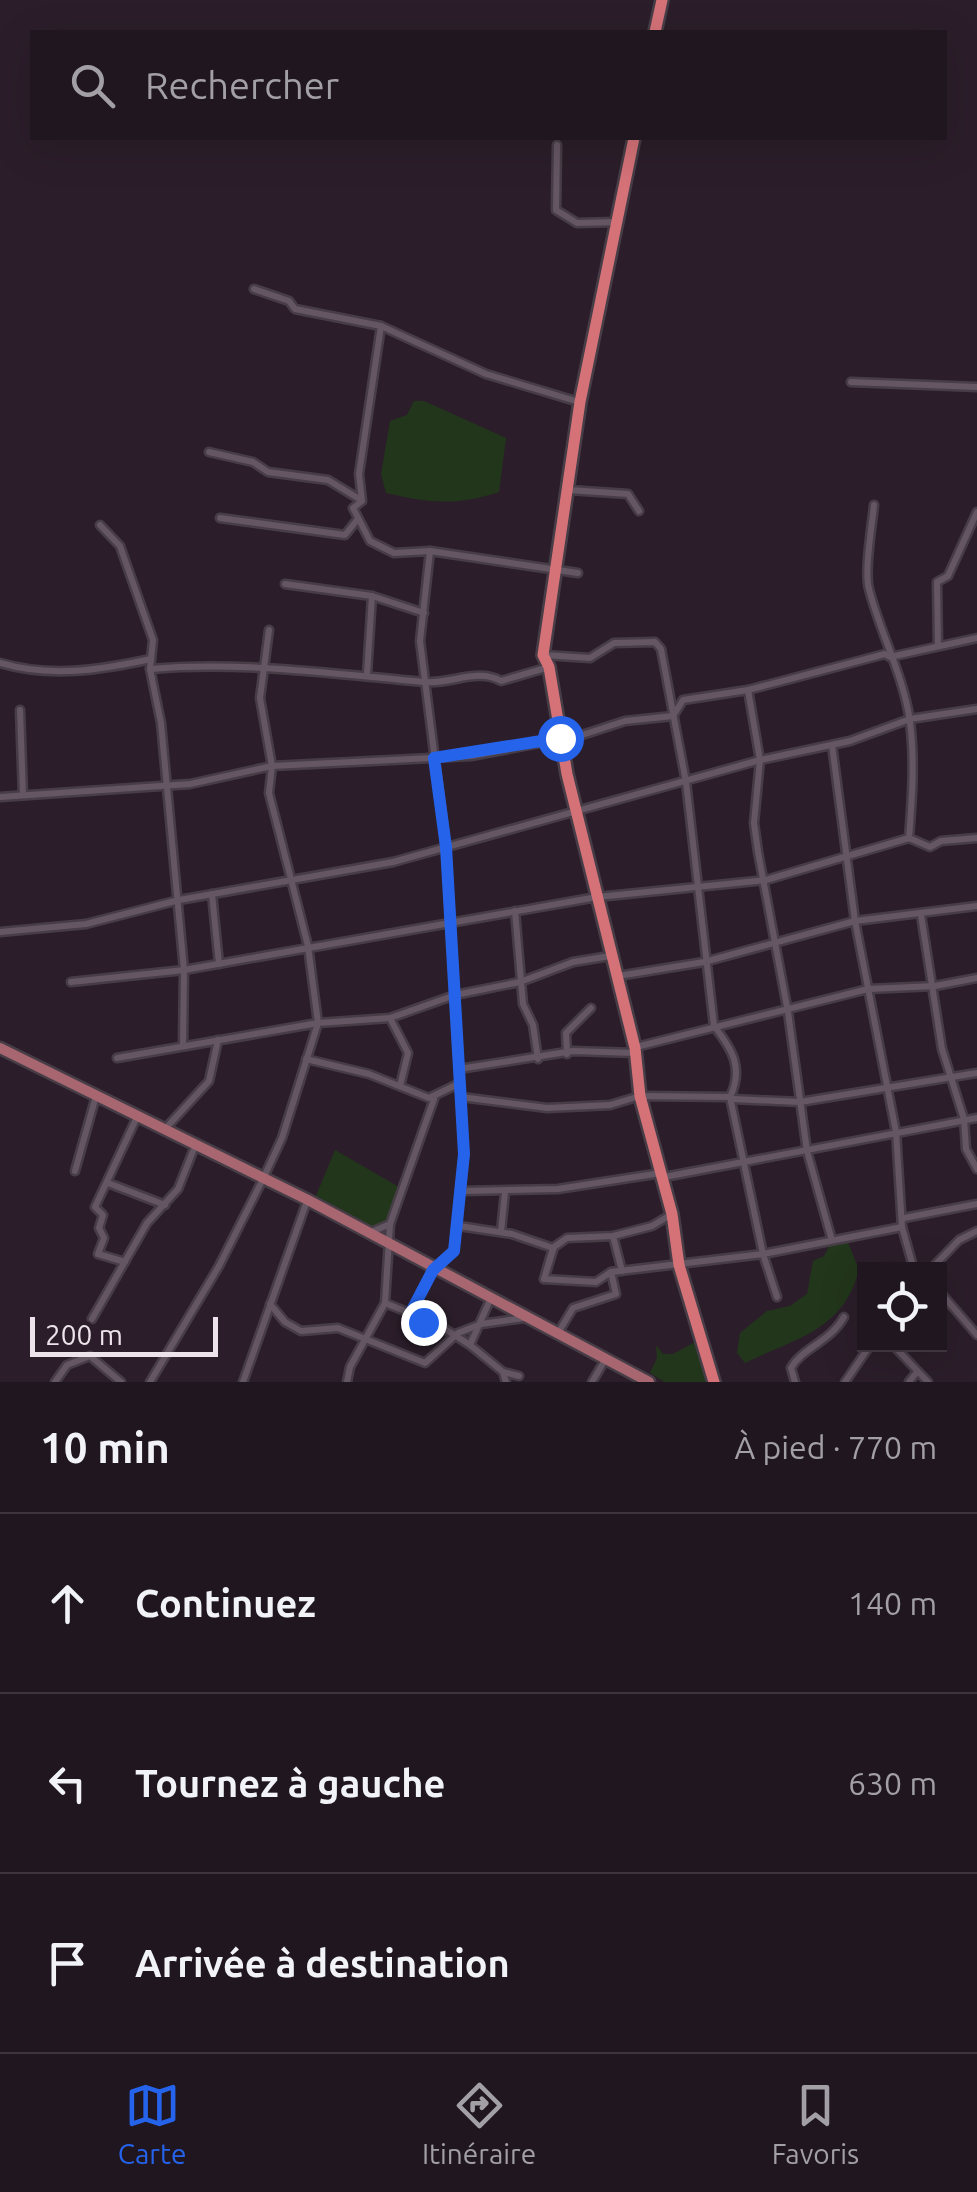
<!DOCTYPE html>
<html lang="fr">
<meta charset="utf-8">
<style>
:root{--surface:#201620;--page:#2d232d;--text:#f1f3f6;--muted:#a29fa5;--line:#3d353e;--accent:#2563eb}
body{margin:0;font-family:Ubuntu,sans-serif;background:var(--page);color:var(--text)}
.controls{position:absolute;right:30px;bottom:30px;display:grid;overflow:hidden;border-radius:0px;box-shadow:0 10px 40px #0002}
.controls button{width:90px;height:90px;display:grid;place-items:center;padding:0;border:0;border-bottom:2px solid var(--line);background:var(--surface);color:var(--text);font:50px sans-serif}
.scale{position:absolute;left:30px;bottom:25px;width:188px;box-sizing:border-box;padding-left:10px;border:5px solid #ece3eb;border-top:0;font-size:28px;line-height:35px;white-space:nowrap;color:#ece3eb;-webkit-text-stroke:8px #2b1e2a;paint-order:stroke}
.stop{position:absolute;width:30px;height:30px;margin:-22px;border:8px solid #2563eb;border-radius:50%;background:#fff}
.stop.end{background:#2563eb;border-color:#fff;box-shadow:0 2px 10px #0008}
.list{margin:0;padding:0;list-style:none}
h2{display:flex;justify-content:space-between;align-items:center;height:130px;margin:0;padding:0 40px;font-size:42px}
h2 small{font-size:32px;font-weight:400;color:var(--muted)}
.list li{display:grid;grid-template-columns:65px 1fr auto;gap:30px;align-items:center;box-sizing:border-box;height:180px;padding:0 40px;border-top:2px solid var(--line)}
.list b{display:block;font-size:38px;white-space:nowrap}
.list em{font-size:32px;font-style:normal;color:var(--muted)}
.icon{flex:none;width:55px;height:55px;fill:none;stroke:currentColor;stroke-width:2;stroke-linecap:round;stroke-linejoin:round}
.map{position:relative;flex:none;width:977px;height:1382px;overflow:hidden}
.search{position:absolute;background:var(--surface);box-shadow:0 10px 40px #0002;left:30px;right:30px;top:30px;height:110px;display:flex;align-items:center;gap:25px;box-sizing:border-box;padding:0 35px;border-radius:0px;color:var(--muted);font-size:38px}
.sheet{height:670px;background:var(--surface)}
nav{display:flex;justify-content:space-around;align-items:center;box-sizing:border-box;height:140px;border-top:2px solid var(--line);background:var(--surface);font-size:28px;color:var(--muted)}
nav a{display:grid;justify-items:center;gap:5px}
nav .on{color:var(--accent)}
.map>svg:first-child{display:block}
.green{fill:#22361b}
.lines{fill:none;stroke-linecap:round;stroke-linejoin:round}
.street-casing{stroke:#473d47;stroke-width:11}
.primary-casing{stroke:#473d47;stroke-width:15}
.highway-casing{stroke:#473d47;stroke-width:16}
.street{stroke:#655664;stroke-width:6}
.primary{stroke:#a86770;stroke-width:10}
.highway{stroke:#d47278;stroke-width:11}
.route{stroke:#2563eb;stroke-width:12}
</style>
<div class="map">
<svg width="977" height="1382" viewBox="0 0 977 1382">
<rect width="100%" height="100%" fill="#2b1e2a"/>
<!-- green -->
<g class="green">
<path d="M414,401H424L506,438L499,492C457,506 429,503 386,493L381,474L390,421L407,415Z"/>
<polygon points="335,1150 404,1190 389,1222 376,1228 316,1196"/>
<path d="M833,1239L847,1240L859,1270C843,1331 796,1338 745,1363L737,1353L740,1333L767,1311L790,1306L807,1294L813,1261L824,1256Z"/>
<polygon points="697,1341 707,1382 665,1382 650,1373 657,1358 656,1345 663,1354 673,1354"/>
</g>
<g class="lines">
<defs>
<g id="street">
<polyline points="557,145 556,210 577,223 617,222"/>
<polyline points="254,289 289,301 295,309 381,326 486,374 579,402"/>
<polyline points="381,326 359,474 362,501 353,508 370,541 394,553 430,551 578,573"/>
<polyline points="851,382 977,387"/>
<polyline points="209,452 253,462 268,472 328,480 361,500"/>
<polyline points="569,490 628,494 639,511"/>
<path d="M874,505C872,526 864,571 869,589C880,633 904,676 910,722C915,761 912,799 909,838"/>
<polyline points="220,518 345,535 357,520"/>
<polyline points="100,525 120,546 153,640 150,669 161,723 184,970 183,1046"/>
<polyline points="285,584 372,596 424,613"/>
<polyline points="938,645 937,582 948,576 977,512"/>
<path d="M544,655L590,658L614,643L655,642L661,649L686,782L714,1026C732,1049 744,1068 730,1097L763,1254L777,1297"/>
<path d="M0,663C51,678 100,670 151,659"/>
<path d="M150,669C242,661 335,674 426,682C451,684 478,668 501,681L549,667"/>
<polyline points="367,674 372,596"/>
<polyline points="748,690 760,760 754,823 758,852 788,1012 807,1151 831,1237"/>
<polyline points="20,710 23,795"/>
<polyline points="832,745 855,921 896,1132 902,1227 914,1270"/>
<polyline points="0,797 190,784 272,766 471,756 582,735 625,721 673,716 683,700 748,690 885,654 890,657 977,638"/>
<polyline points="212,894 219,964"/>
<polyline points="515,911 523,1004 533,1025 538,1059"/>
<polyline points="921,915 942,1049 964,1119 966,1149 977,1169"/>
<polyline points="0,932 86,924 179,900 393,862 760,760 850,741 910,719 977,709"/>
<polyline points="618,976 704,962 855,921 977,906"/>
<polyline points="71,982 184,970 597,897 766,880 909,838 930,847 941,841 977,838"/>
<polyline points="390,1018 408,1053 400,1086"/>
<polyline points="636,1047 868,989 935,986 977,978"/>
<polyline points="567,1054 566,1033 591,1008"/>
<polyline points="117,1058 318,1023 390,1018 455,995 520,982 573,962 610,956"/>
<polyline points="306,1059 369,1074 429,1098 460,1083"/>
<polyline points="459,1069 573,1051 635,1053"/>
<polyline points="461,1097 547,1108 610,1105 640,1096 730,1097"/>
<polyline points="733,1099 800,1102 977,1073"/>
<polyline points="165,1129 209,1081 218,1040"/>
<polyline points="75,1171 96,1096"/>
<polyline points="664,1177 977,1118"/>
<polyline points="108,1183 165,1205"/>
<polyline points="463,1191 558,1189 661,1173"/>
<polyline points="904,1218 977,1204"/>
<polyline points="459,1226 512,1234 553,1248 544,1279 554,1247 567,1238 613,1236 652,1226 672,1214"/>
<polyline points="501,1232 505,1192"/>
<polyline points="369,1233 390,1224"/>
<polyline points="613,1236 622,1271"/>
<polyline points="125,1262 98,1254 104,1238 99,1228 103,1215 95,1207 137,1117"/>
<polyline points="930,1270 959,1240 977,1231"/>
<polyline points="544,1279 596,1282 611,1272 763,1254 902,1227"/>
<polyline points="940,1292 977,1335"/>
<polyline points="385,1303 437,1324 470,1345 490,1300"/>
<polyline points="270,1304 285,1322 301,1331 338,1328 425,1363 458,1333 481,1324 524,1318"/>
<polyline points="410,1314 433,1270 454,1251 464,1154 446,847 420,641 430,551"/>
<polyline points="92,1319 147,1223 178,1189 195,1146"/>
<polyline points="558,1333 573,1308 616,1294 611,1272"/>
<polyline points="892,1344 928,1382"/>
<polyline points="470,1345 503,1372 506,1382"/>
<polyline points="503,1372 519,1376"/>
<polyline points="55,1382 67,1365 90,1356 121,1382"/>
<polyline points="150,1382 219,1266 263,1179 282,1138 318,1023 308,946 269,793 272,766 260,698 269,630"/>
<polyline points="243,1382 307,1201"/>
<polyline points="347,1382 350,1367 385,1303 390,1224 434,1099"/>
<polyline points="592,1382 605,1360"/>
<path d="M795,1382L791,1368C802,1348 830,1342 844,1317"/>
<polyline points="845,1382 871,1344"/>
<polyline points="909,1382 916,1373"/>
</g>
<polyline id="primary" points="0,1048 308,1200 649,1382"/>
<g id="highway">
<polyline points="655,32 662,0"/>
<polyline points="634,138 580,402 543,655 549,667 567,774 635,1048 640,1096 672,1214 679,1265 714,1382"/>
</g>
</defs>
<!-- street casing -->
<use href="#street" class="street-casing"/>
<!-- primary casing -->
<use href="#primary" class="primary-casing"/>
<!-- highway casing -->
<use href="#highway" class="highway-casing"/>
<!-- street -->
<use href="#street" class="street"/>
<!-- primary -->
<use href="#primary" class="primary"/>
<!-- highway -->
<use href="#highway" class="highway"/>
</g>
<g class="lines">
<!-- route -->
<polyline class="route" points="423,1322 410,1314 433,1270 454,1251 464,1154 446,847 434,758 560,738"/>
</g>
</svg>
<div class="controls">
<button><svg class="icon" aria-label="locate" viewBox="0 0 24 24"><circle cx="12" cy="12" r="6"/><path d="M12 2v4M12 18v4M2 12h4M18 12h4"/></svg></button>
</div>
<div class="scale">200 m</div>
<div class="stop" style="left:560px;top:738px"></div>
<div class="stop end" style="left:423px;top:1322px"></div>
<div class="search"><svg class="icon" aria-label="search" viewBox="0 0 24 24"><circle cx="10" cy="10" r="6"/><path d="M15 15l6 6"/></svg>Rechercher</div>
</div>
<section class="sheet">
<h2>10 min<small>À pied · 770 m</small></h2>
<ul class="list">
<li><svg class="icon" aria-label="ahead" viewBox="0 0 24 24"><path d="M12 20V5M6 11l6-6 6 6"/></svg><div><b>Continuez</b></div><em>140 m</em></li>
<li><svg class="icon" aria-label="left" viewBox="0 0 24 24"><path d="M17 20v-9H6M10 6l-5 5 5 5"/></svg><div><b>Tournez à gauche</b></div><em>630 m</em></li>
<li><svg class="icon" aria-label="arrive" viewBox="0 0 24 24"><path d="M6 21V4h12l-3 4 3 4H6"/></svg><div><b>Arrivée à destination</b></div></li>
</ul>
</section>
<nav>
<a class="on"><svg class="icon" aria-label="map" viewBox="0 0 24 24"><path d="M3 6l6-2 6 2 6-2v14l-6 2-6-2-6 2zM9 4v14M15 6v14"/></svg>Carte</a>
<a><svg class="icon" aria-label="directions" viewBox="0 0 24 24"><path d="M12 3l9 9-9 9-9-9zM9 14v-3h6M13 9l2 2-2 2"/></svg>Itinéraire</a>
<a><svg class="icon" aria-label="saved" viewBox="0 0 24 24"><path d="M7 4h10v16l-5-4-5 4z"/></svg>Favoris</a>
</nav>
